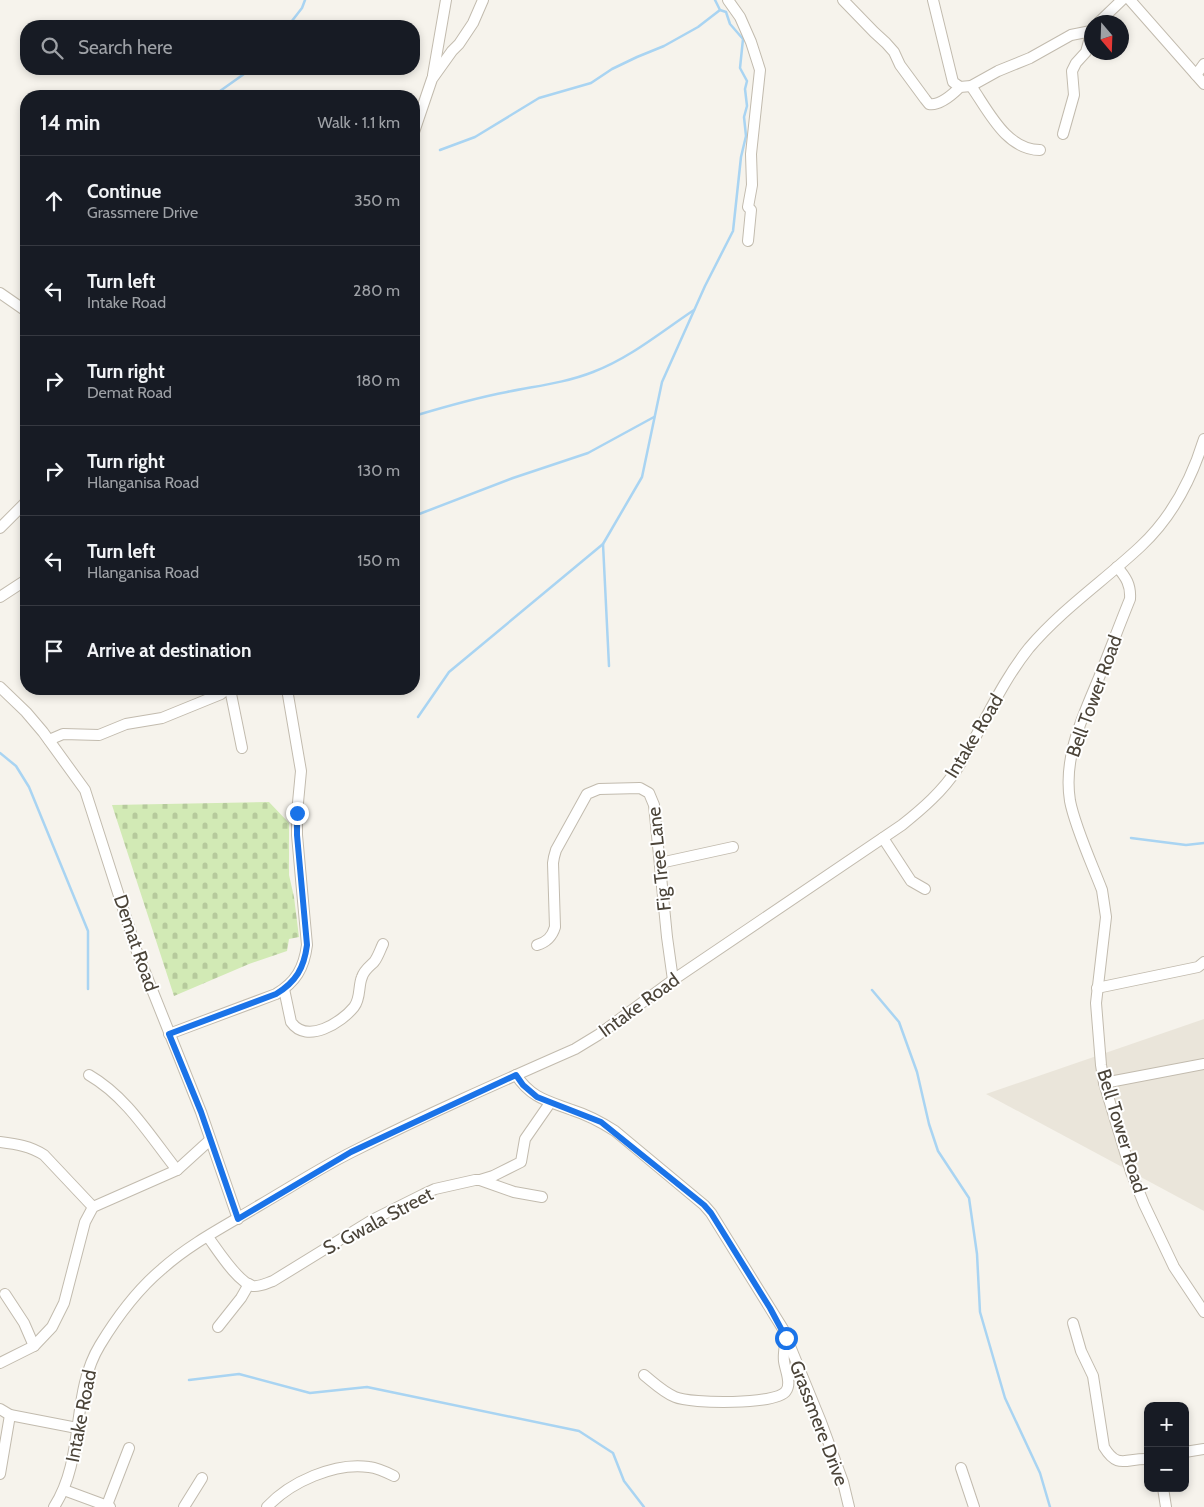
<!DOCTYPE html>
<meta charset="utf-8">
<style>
:root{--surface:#171b24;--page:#242831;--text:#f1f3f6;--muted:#9ea1a6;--line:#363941}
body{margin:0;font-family:Cabin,sans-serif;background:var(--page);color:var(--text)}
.controls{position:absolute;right:15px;bottom:15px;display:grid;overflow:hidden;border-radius:10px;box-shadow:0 2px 8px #0003}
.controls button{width:45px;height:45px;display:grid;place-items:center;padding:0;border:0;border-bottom:1px solid var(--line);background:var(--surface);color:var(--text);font:25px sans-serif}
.compass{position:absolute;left:1084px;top:15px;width:45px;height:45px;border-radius:50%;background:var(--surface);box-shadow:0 2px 8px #0003;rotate:161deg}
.stop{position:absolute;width:15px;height:15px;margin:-11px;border:4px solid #1a73e8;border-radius:50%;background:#fff}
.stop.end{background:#1a73e8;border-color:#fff;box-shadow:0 1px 5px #0008}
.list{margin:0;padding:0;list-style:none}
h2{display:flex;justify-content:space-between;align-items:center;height:65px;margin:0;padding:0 20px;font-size:21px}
h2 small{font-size:16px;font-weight:400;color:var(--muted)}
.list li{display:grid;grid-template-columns:32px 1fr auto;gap:15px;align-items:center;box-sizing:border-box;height:90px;padding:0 20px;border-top:1px solid var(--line)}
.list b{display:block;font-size:19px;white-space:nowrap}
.list p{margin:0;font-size:16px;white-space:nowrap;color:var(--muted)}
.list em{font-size:16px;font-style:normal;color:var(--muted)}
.icon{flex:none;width:28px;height:28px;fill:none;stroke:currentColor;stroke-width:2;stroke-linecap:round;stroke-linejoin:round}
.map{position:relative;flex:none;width:1204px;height:1507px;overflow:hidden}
.search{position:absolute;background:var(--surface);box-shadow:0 2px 8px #0003;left:20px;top:20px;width:400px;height:55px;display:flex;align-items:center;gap:12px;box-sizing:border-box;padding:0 18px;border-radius:20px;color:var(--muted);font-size:19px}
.panel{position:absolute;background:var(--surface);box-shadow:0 2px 8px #0003;left:20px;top:90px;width:400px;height:605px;border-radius:20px}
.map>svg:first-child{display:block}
.residential{fill:#eae5da}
.cemetery{fill:url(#cemetery-stones)}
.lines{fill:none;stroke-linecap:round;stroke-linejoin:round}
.stream{stroke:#a9d4f2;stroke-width:2.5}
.minor-casing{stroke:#c2bbae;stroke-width:12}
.minor{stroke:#fff;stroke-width:10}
.route{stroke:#1a73e8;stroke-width:6}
.labels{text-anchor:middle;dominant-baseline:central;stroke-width:4;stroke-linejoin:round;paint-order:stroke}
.street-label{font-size:19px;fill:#4b4439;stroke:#fff}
</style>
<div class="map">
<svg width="1204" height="1507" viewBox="0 0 1204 1507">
<defs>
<pattern id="cemetery-stones" width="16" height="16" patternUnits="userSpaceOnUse" patternTransform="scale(1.25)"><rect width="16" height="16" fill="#d2eab5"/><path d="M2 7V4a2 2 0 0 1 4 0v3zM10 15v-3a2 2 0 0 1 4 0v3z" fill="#b6ca9c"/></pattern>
</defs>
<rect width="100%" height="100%" fill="#f6f3ec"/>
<!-- residential -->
<polygon class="residential" points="1204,1019 1204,1211 986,1094"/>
<!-- cemetery -->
<polygon class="cemetery" points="269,802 289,823 289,875 294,897 299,937 289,939 287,951 249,964 174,996 112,805"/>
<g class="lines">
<!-- stream -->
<g class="stream">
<polyline points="288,26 302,8 305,0"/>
<polyline points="213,96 251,69"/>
<polyline points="440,150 475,137 539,98 591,83 612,69 637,57 664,46 698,27 720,10"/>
<path d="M414,416C444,407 475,398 507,392C536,386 565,383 593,372C630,358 661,332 694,310"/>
<polyline points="414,516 513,478 588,453 654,417"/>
<polyline points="603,544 609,666"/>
<polyline points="418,717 449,672 603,544 642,477 662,382 705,286 733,231 741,157 746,136 744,117 747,106 745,89 747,81 740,68 743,39 730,24 726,12 720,10 715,0"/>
<polyline points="0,753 16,766 29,787 88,931 88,989"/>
<polyline points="1131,838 1186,845 1204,843"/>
<polyline points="872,990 899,1022 917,1072 929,1124 938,1151 969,1198 977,1254 980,1312 1005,1398 1040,1473 1050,1507"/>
<polyline points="189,1380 239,1374 310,1393 367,1387 579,1431 613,1453 624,1481 644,1507"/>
</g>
<defs>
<g id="minor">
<polyline points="728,0 740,17 751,42 760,70 751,154 752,185 748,207 751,210 748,241"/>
<path d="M843,0L874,32L886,43L894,52L900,65L925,99L929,104C940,106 953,94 960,87L971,86L998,71L1030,58L1071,35L1091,31"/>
<polyline points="933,0 953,82 960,87"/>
<polyline points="1130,0 1204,84"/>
<polyline points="1099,22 1122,0"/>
<polyline points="433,75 446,0"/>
<polyline points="1196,75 1204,64"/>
<path d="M971,86C988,110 1006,150 1040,150"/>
<polyline points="414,132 432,79 452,51 459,44 473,23 483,0"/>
<polyline points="1063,134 1074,95 1072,71 1076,63 1086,52 1092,30"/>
<polyline points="0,293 26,311"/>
<polyline points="0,528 26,502"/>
<path d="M1117,567C1126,577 1131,585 1130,599C1119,626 1109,653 1098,680C1082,718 1063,758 1070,801C1075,827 1092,864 1102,890L1106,917L1096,1003L1101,1065L1104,1083L1131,1172L1144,1204L1174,1267L1204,1312"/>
<polyline points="0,597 26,580"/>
<polyline points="0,687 26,712 43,732 85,790 137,952 201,1112 238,1219"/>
<polyline points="230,689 242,748"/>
<polyline points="49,740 63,734 99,735 126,724 162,718 221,694 227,689"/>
<polyline points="883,838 911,881 925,889"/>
<polyline points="660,863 733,847"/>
<path d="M537,945C547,942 552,937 555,927L553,863L554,857L556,850L587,794L599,789L640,788L649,793L654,805L667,937L673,980"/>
<polyline points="1097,988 1198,967 1204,962"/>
<path d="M284,989L291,1022C307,1045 342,1022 354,1007C361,998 358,986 362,977C364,970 370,966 374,962C378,957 380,950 383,944"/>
<path d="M169,1034L276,994C296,982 304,968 307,945L297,835V813L301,771L287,689"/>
<path d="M89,1075C127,1097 150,1136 177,1170"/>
<path d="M516,1075C531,1098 548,1101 572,1110C588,1115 601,1122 615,1131L704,1205L711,1213L783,1329L821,1422L843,1482L849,1507"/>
<polyline points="1104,1083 1204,1064"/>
<path d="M0,1142C16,1144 30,1146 44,1155L93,1207"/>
<polyline points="480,1180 493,1176 521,1162 525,1139 550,1103"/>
<path d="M208,1237C217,1249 238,1283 253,1286C260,1287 267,1283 273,1281L372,1220L424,1194L435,1189L475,1180H480L514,1192L542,1197"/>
<polyline points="5,1294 24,1323 34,1346"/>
<path d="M1073,1323L1081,1351L1093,1376L1104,1447C1118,1470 1126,1458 1148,1459"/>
<polyline points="218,1327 241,1298 249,1284"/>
<polyline points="0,1363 34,1346 52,1327 64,1303 85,1222 93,1207 177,1170 210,1140"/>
<path d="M644,1375C654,1383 663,1392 675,1397C691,1404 777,1405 786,1391C792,1383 785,1370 784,1361C783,1354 785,1346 786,1338"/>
<polyline points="0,1409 10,1415 77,1428"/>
<polyline points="1185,1452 1204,1449"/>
<polyline points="961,1468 974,1507"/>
<polyline points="0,1474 10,1415"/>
<polyline points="1163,1488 1166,1507"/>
<polyline points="64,1490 110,1507"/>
<polyline points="107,1505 129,1448"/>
<path d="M54,1507C86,1457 70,1394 100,1345C117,1317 137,1290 162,1269C191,1243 227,1225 260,1205C291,1187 320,1168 352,1152C425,1115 500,1082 575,1049L598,1035L673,980L902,825C922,809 943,791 957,769C982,729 1000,684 1029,648C1062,609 1105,580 1141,546C1172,517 1192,478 1204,439"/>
<polyline points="184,1507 202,1478"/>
<path d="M267,1507C290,1482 335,1462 369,1467C378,1468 386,1472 394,1476"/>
</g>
</defs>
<!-- minor casing -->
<use href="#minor" class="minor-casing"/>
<!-- minor -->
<use href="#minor" class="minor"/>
</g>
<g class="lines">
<!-- route -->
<path class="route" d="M297,813V835L307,945C304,968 296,982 276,994L169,1034L201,1112L238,1219L351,1152L516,1075L523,1085L537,1097L601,1122L704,1205L711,1213L770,1308L786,1338"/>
</g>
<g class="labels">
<!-- street labels -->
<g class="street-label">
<text transform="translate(1094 696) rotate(-70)">Bell Tower Road</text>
<text transform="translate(974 736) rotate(-59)">Intake Road</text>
<text transform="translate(659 859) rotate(-96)">Fig Tree Lane</text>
<text transform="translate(136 943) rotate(71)">Demat Road</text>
<text transform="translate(639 1005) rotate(-36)">Intake Road</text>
<text transform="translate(1122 1131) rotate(73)">Bell Tower Road</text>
<text transform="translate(378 1221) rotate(-28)">S. Gwala Street</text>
<text transform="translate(81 1416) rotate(-79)">Intake Road</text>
<text transform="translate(819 1423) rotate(69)">Grassmere Drive</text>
</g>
</g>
</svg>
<div class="controls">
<button>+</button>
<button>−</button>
</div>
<svg class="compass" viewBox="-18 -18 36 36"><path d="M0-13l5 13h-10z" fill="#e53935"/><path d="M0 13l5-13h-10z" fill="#9ea1a6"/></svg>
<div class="stop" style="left:786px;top:1338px"></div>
<div class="stop end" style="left:297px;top:813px"></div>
<div class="search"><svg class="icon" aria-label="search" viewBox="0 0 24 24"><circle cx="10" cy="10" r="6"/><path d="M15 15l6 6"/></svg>Search here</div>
<section class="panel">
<h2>14 min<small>Walk · 1.1 km</small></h2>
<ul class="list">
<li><svg class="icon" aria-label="ahead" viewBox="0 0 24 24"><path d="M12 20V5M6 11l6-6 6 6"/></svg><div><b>Continue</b><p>Grassmere Drive</p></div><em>350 m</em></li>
<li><svg class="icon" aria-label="left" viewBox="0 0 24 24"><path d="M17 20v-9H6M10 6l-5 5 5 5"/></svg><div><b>Turn left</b><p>Intake Road</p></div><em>280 m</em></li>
<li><svg class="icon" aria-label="right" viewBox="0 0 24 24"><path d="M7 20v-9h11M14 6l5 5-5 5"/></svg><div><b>Turn right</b><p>Demat Road</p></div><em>180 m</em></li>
<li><svg class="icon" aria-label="right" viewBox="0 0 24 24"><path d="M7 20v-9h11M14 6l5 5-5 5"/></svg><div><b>Turn right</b><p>Hlanganisa Road</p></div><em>130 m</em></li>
<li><svg class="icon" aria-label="left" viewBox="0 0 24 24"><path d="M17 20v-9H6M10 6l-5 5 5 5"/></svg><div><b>Turn left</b><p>Hlanganisa Road</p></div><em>150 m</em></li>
<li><svg class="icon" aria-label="arrive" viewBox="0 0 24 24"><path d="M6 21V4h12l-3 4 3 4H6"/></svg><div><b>Arrive at destination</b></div></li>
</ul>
</section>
</div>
